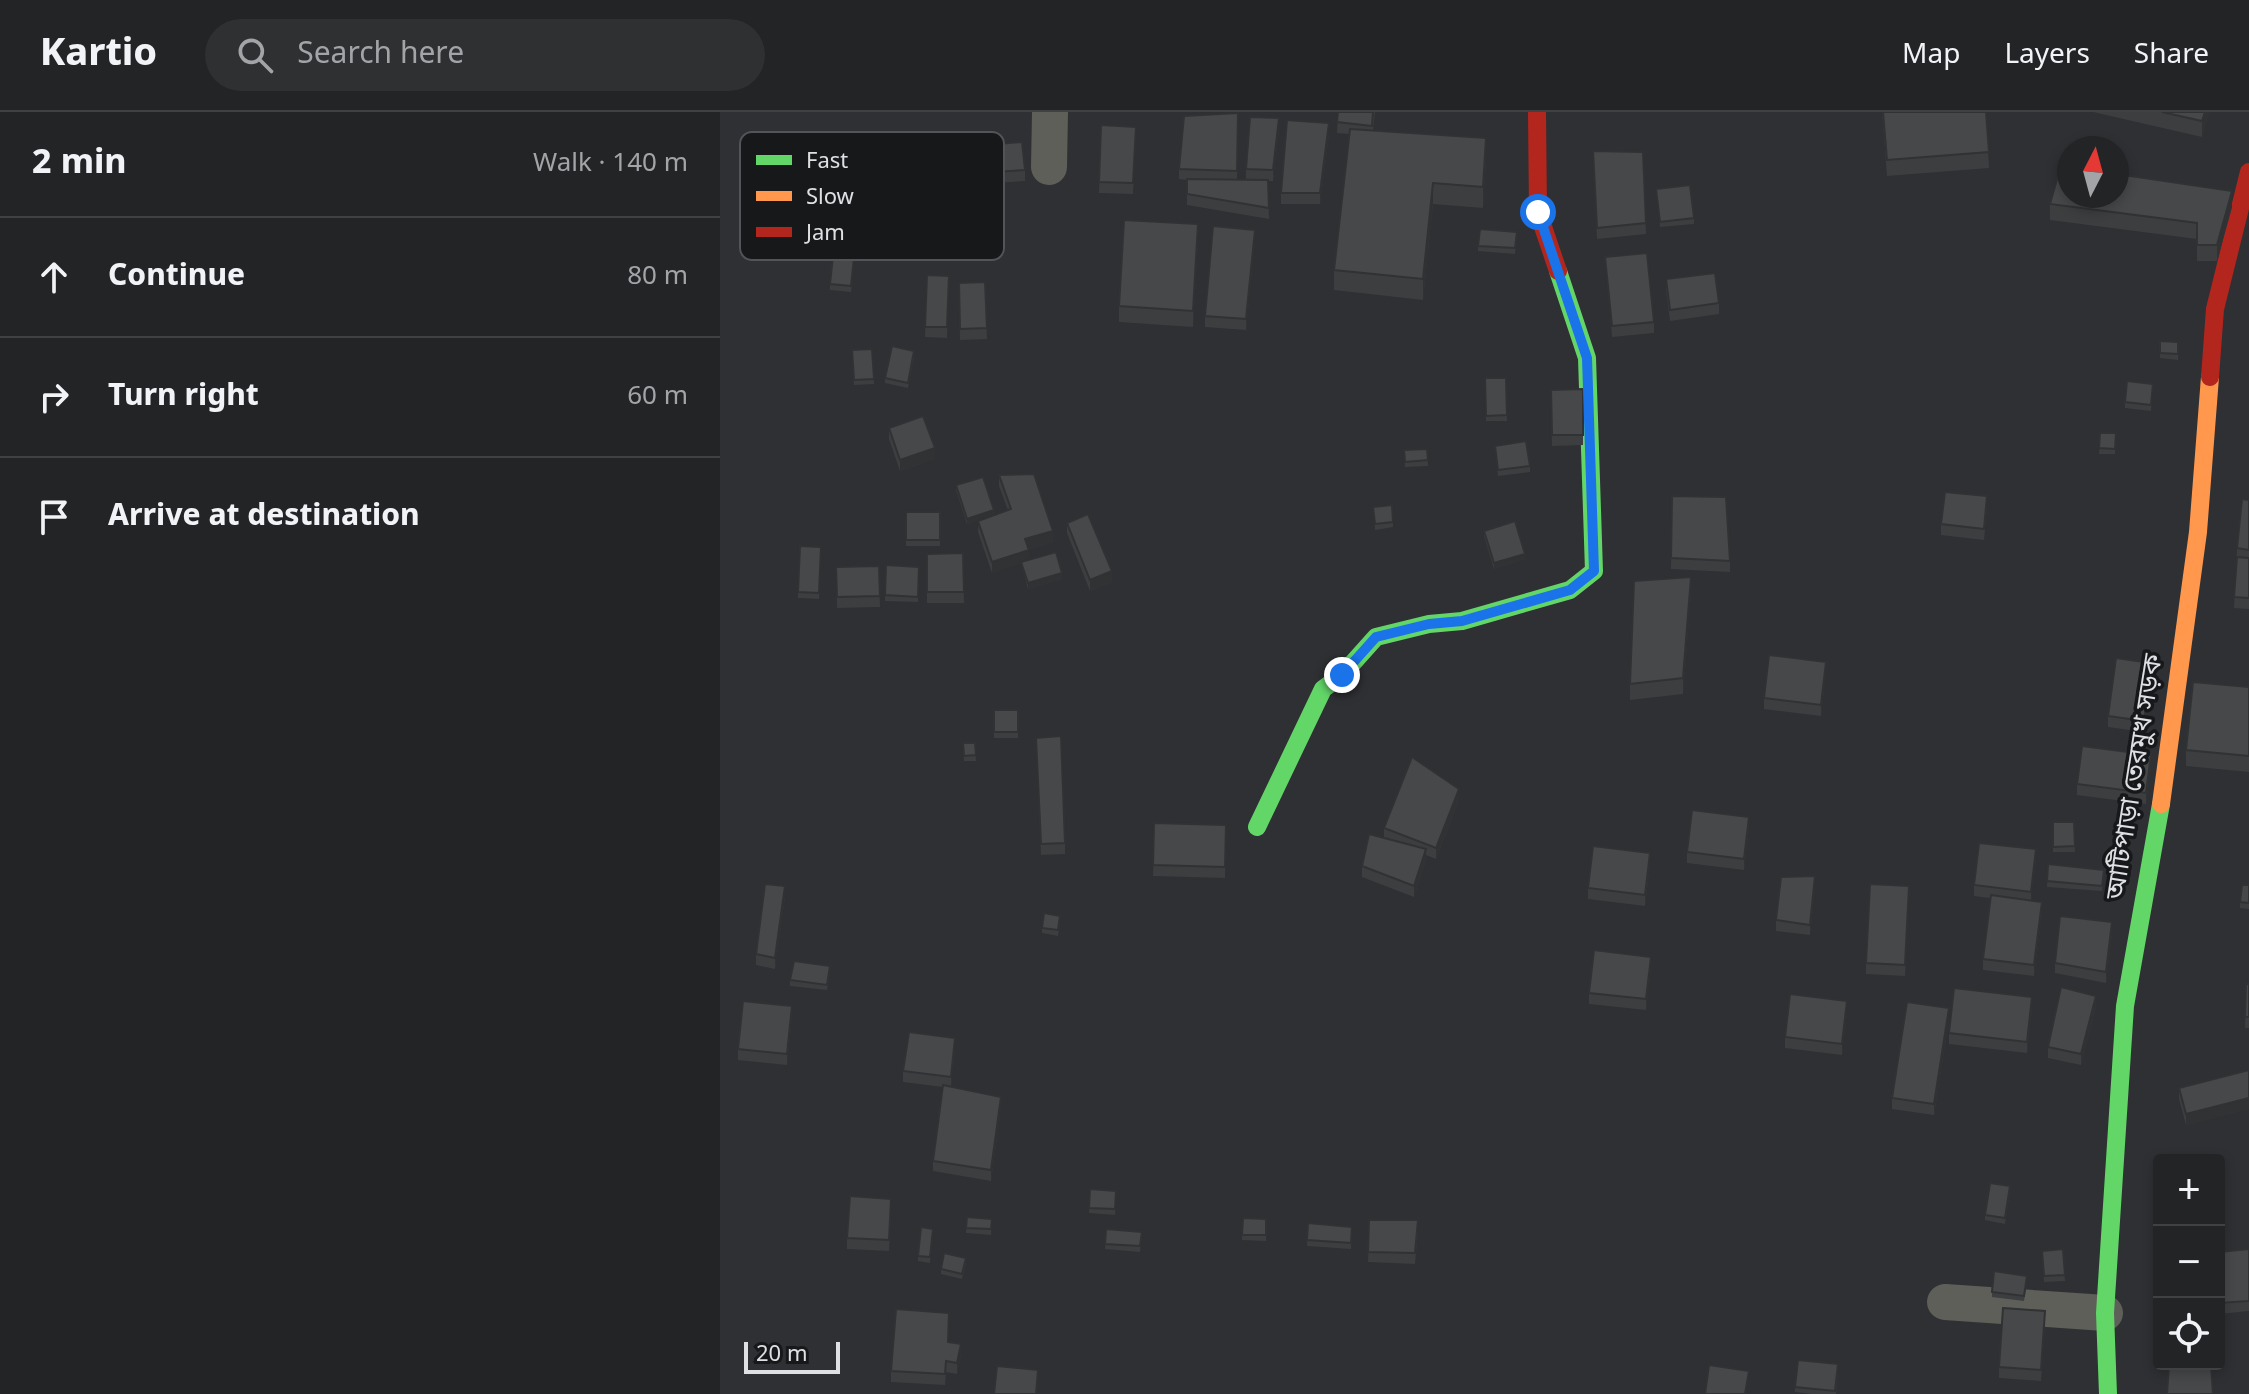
<!DOCTYPE html>
<meta charset="utf-8">
<style>
:root{--surface:#222426;--page:#2e3032;--text:#f1f3f6;--muted:#a2a4a7;--line:#3f4143}
body{margin:0;font-family:Georgia,"Noto Sans Bengali",serif;background:var(--page);color:var(--text)}
.controls{position:absolute;right:24px;bottom:24px;display:grid;overflow:hidden;border-radius:8px;box-shadow:0 4px 12px #0003}
.controls button{width:72px;height:72px;display:grid;place-items:center;padding:0;border:0;border-bottom:2px solid var(--line);background:var(--surface);color:var(--text);font:40px sans-serif}
.compass{position:absolute;left:1337px;top:24px;width:72px;height:72px;border-radius:50%;background:var(--surface);box-shadow:0 4px 12px #0003;rotate:6deg}
.scale{position:absolute;left:24px;bottom:20px;width:96px;box-sizing:border-box;padding-left:8px;border:4px solid #dee0e4;border-top:0;font-size:22px;line-height:28px;white-space:nowrap;color:#dee0e4;-webkit-text-stroke:6px #16181a;paint-order:stroke}
.stop{position:absolute;width:24px;height:24px;margin:-18px;border:6px solid #1a73e8;border-radius:50%;background:#fff}
.stop.end{background:#1a73e8;border-color:#fff;box-shadow:0 2px 8px #0008}
.list{margin:0;padding:0;list-style:none}
h2{display:flex;justify-content:space-between;align-items:center;height:104px;margin:0;padding:0 32px;font-size:34px}
h2 small{font-size:26px;font-weight:400;color:var(--muted)}
.list li{display:grid;grid-template-columns:52px 1fr auto;gap:24px;align-items:center;box-sizing:border-box;height:120px;padding:0 32px;border-top:2px solid var(--line)}
.list b{display:block;font-size:30px;white-space:nowrap}
.list em{font-size:26px;font-style:normal;color:var(--muted)}
.icon{flex:none;width:44px;height:44px;fill:none;stroke:currentColor;stroke-width:2;stroke-linecap:round;stroke-linejoin:round}
.map{position:relative;flex:none;width:1529px;height:1282px;overflow:hidden}
header{display:flex;align-items:center;gap:48px;box-sizing:border-box;height:112px;padding:0 40px;background:var(--surface);border-bottom:2px solid var(--line)}
header strong{font-size:38px}
nav{display:flex;gap:44px;margin-inline-start:auto;font-size:28px}
.search{width:560px;height:72px;background:var(--page);display:flex;align-items:center;gap:20px;box-sizing:border-box;padding:0 28px;border-radius:44px;color:var(--muted);font-size:30px}
main{display:flex}
aside{flex:1;background:var(--surface)}
.map>svg:first-child{display:block}
.lines{fill:none;stroke-linecap:round;stroke-linejoin:round}
.street{stroke:#5e5f59;stroke-width:36}
.fast{stroke:#63d668;stroke-width:18}
.slow{stroke:#ff974d;stroke-width:18}
.jam{stroke:#b3261e;stroke-width:18}
.wall{fill:#3c3e40}
.shaded-wall{fill:#313234}
.building{fill:#46484a;stroke:#313234;stroke-width:2}
.route{stroke:#1a73e8;stroke-width:10}
.labels{text-anchor:middle;dominant-baseline:central;stroke-width:7;stroke-linejoin:round;paint-order:stroke}
.street-label{font-size:26px;fill:#dee0e4;stroke:#16181a}
.key{fill:#16181a;stroke:#525457;stroke-width:2}
.key-label{font-size:22px;fill:#dee0e4}
</style>
<header>
<strong>Kartio</strong>
<div class="search"><svg class="icon" aria-label="search" viewBox="0 0 24 24"><circle cx="10" cy="10" r="6"/><path d="M15 15l6 6"/></svg>Search here</div>
<nav><a>Map</a><a>Layers</a><a>Share</a></nav>
</header>
<main>
<aside>
<h2>2 min<small>Walk · 140 m</small></h2>
<ul class="list">
<li><svg class="icon" aria-label="ahead" viewBox="0 0 24 24"><path d="M12 20V5M6 11l6-6 6 6"/></svg><div><b>Continue</b></div><em>80 m</em></li>
<li><svg class="icon" aria-label="right" viewBox="0 0 24 24"><path d="M7 20v-9h11M14 6l5 5-5 5"/></svg><div><b>Turn right</b></div><em>60 m</em></li>
<li><svg class="icon" aria-label="arrive" viewBox="0 0 24 24"><path d="M6 21V4h12l-3 4 3 4H6"/></svg><div><b>Arrive at destination</b></div></li>
</ul>
</aside>
<div class="map">
<svg width="1529" height="1282" viewBox="0 0 1529 1282">
<rect width="100%" height="100%" fill="#2e3033"/>
<g class="lines">
<!-- street -->
<g class="street">
<polyline points="329,55 330,0"/>
<polyline points="1225,1190 1385,1201"/>
</g>
<!-- fast -->
<g class="fast">
<polyline points="537,715 603,577 622,563 656,525 709,512 742,509 850,478 874,459 867,246 838,159"/>
<polyline points="1388,1282 1385,1201 1405,894 1441,692"/>
</g>
<!-- slow -->
<polyline class="slow" points="1441,692 1478,420 1490,265"/>
<!-- jam -->
<g class="jam">
<polyline points="817,0 818,100 838,159"/>
<polyline points="1490,265 1495,197 1529,60"/>
</g>
</g>
<!-- wall -->
<g class="wall">
<polygon points="618,0 655,0 653,18 766,47 763,96 713,92 703,188 614,178 614,158 629,22 617,21"/>
<polygon points="1162,0 1266,0 1269,56 1167,64"/>
<polygon points="1373,0 1489,0 1482,25"/>
<polygon points="518,1 517,68 526,68 526,57 559,17 553,69 548,69 549,107 467,93 467,68 459,67 459,57"/>
<polygon points="381,13 416,26 413,82 379,81"/>
<polygon points="609,22 600,92 561,92 561,81"/>
<polygon points="242,35 305,58 305,69 243,73"/>
<polygon points="923,40 926,122 877,127 873,50"/>
<polygon points="156,66 153,110 119,107 119,96"/>
<polygon points="936,77 974,106 974,112 940,115"/>
<polygon points="1330,92 1512,95 1497,149 1477,149 1477,127 1330,108"/>
<polygon points="797,120 795,142 758,139 758,134"/>
<polygon points="478,128 473,215 399,210 399,194"/>
<polygon points="535,129 526,218 485,215 485,204"/>
<polygon points="135,142 131,180 110,178 110,172"/>
<polygon points="885,145 934,210 934,221 892,225"/>
<polygon points="207,163 229,164 227,226 205,225"/>
<polygon points="946,167 999,191 999,202 950,209 946,178"/>
<polygon points="265,170 267,227 240,228 239,171"/>
<polygon points="1440,229 1458,230 1458,248 1440,246"/>
<polygon points="152,237 154,272 134,273 132,238"/>
<polygon points="194,245 188,276 165,271 165,266"/>
<polygon points="765,266 786,266 787,309 766,309"/>
<polygon points="1433,272 1431,299 1405,296 1405,290"/>
<polygon points="863,277 863,333 832,334 831,278"/>
<polygon points="169,316 215,347 180,359 169,327"/>
<polygon points="1380,321 1396,321 1395,342 1379,342"/>
<polygon points="775,334 810,354 810,360 778,364"/>
<polygon points="707,337 708,354 685,355 684,338"/>
<polygon points="279,363 333,430 309,437 309,448 342,467 308,477 301,451 272,461 258,420 259,408 247,412 236,378 236,373 274,403 288,398 279,374"/>
<polygon points="952,384 1010,449 1010,460 951,457"/>
<polygon points="1529,388 1529,497 1514,496 1517,436"/>
<polygon points="653,395 673,410 673,415 655,418"/>
<polygon points="1267,395 1264,428 1221,423 1221,412"/>
<rect x="186" y="400" width="34" height="34"/>
<polygon points="347,411 392,470 370,479 347,421"/>
<polygon points="764,419 805,447 774,457 764,424"/>
<polygon points="101,435 99,487 78,486 78,480"/>
<polygon points="243,441 244,491 207,491 207,442"/>
<polygon points="166,453 199,455 198,490 165,489"/>
<polygon points="159,454 160,495 117,496 116,455"/>
<polygon points="971,481 963,582 910,588 910,572"/>
<polygon points="1106,561 1101,604 1044,597 1044,586"/>
<polygon points="1431,561 1424,620 1388,615 1388,604"/>
<polygon points="1529,575 1529,660 1466,654 1466,638"/>
<rect x="274" y="598" width="24" height="28"/>
<polygon points="243,631 255,631 256,649 244,649"/>
<polygon points="316,636 345,731 345,742 321,743"/>
<polygon points="1431,654 1426,692 1357,683 1357,672"/>
<polygon points="739,688 716,747 706,743 706,748 694,785 642,765 642,754 664,726 664,716"/>
<polygon points="1333,710 1354,710 1355,740 1333,740"/>
<polygon points="434,711 506,713 505,766 433,764"/>
<polygon points="1029,716 1024,758 967,751 967,740"/>
<polygon points="1316,748 1311,788 1322,801 1314,864 1263,858 1263,847 1270,786 1254,784 1254,773"/>
<polygon points="930,751 925,794 868,787 868,776"/>
<polygon points="1328,752 1384,758 1382,779 1327,775"/>
<polygon points="1529,773 1529,797 1520,796 1520,790"/>
<polygon points="1189,774 1185,864 1146,862 1146,851"/>
<polygon points="1095,775 1090,823 1056,819 1056,808"/>
<polygon points="65,785 55,857 36,853 36,842"/>
<polygon points="340,810 338,824 322,821 322,816"/>
<polygon points="1392,821 1386,871 1335,861 1335,851"/>
<polygon points="931,856 926,898 869,892 869,881"/>
<polygon points="110,860 107,878 70,874 70,868"/>
<polygon points="1526,872 1529,872 1529,916 1525,916"/>
<polygon points="1376,894 1361,953 1328,946 1328,935"/>
<polygon points="1312,896 1307,941 1229,932 1229,921"/>
<polygon points="1127,900 1122,943 1065,936 1065,925"/>
<polygon points="72,905 67,953 18,948 18,937"/>
<polygon points="1229,907 1214,1003 1172,997 1172,986"/>
<polygon points="235,937 231,975 281,996 271,1069 213,1059 213,1049 223,975 183,970 183,959"/>
<polygon points="1529,958 1529,997 1466,1013 1459,987 1459,976"/>
<polygon points="370,1077 396,1079 395,1103 369,1101"/>
<polygon points="1290,1079 1285,1112 1265,1108 1265,1103"/>
<polygon points="171,1098 169,1139 127,1137 127,1126"/>
<polygon points="247,1105 272,1107 271,1123 246,1121"/>
<polygon points="523,1106 546,1107 546,1129 522,1128"/>
<polygon points="649,1108 698,1118 695,1152 648,1150"/>
<polygon points="588,1111 632,1115 631,1137 587,1134"/>
<polygon points="386,1117 422,1120 420,1140 385,1137"/>
<polygon points="213,1122 210,1151 198,1149 198,1144"/>
<polygon points="1343,1137 1345,1169 1324,1170 1322,1139"/>
<polygon points="1529,1137 1529,1199 1499,1202 1499,1140"/>
<polygon points="246,1151 242,1167 221,1162 221,1157"/>
<polygon points="1307,1169 1304,1189 1272,1185 1272,1180"/>
<polygon points="1325,1210 1321,1269 1279,1266 1279,1255"/>
<polygon points="228,1230 241,1243 237,1262 226,1260 225,1273 171,1270 171,1259"/>
<polygon points="1118,1258 1116,1282 1092,1282 1075,1280 1075,1275"/>
</g>
<!-- shaded-wall -->
<g class="shaded-wall">
<polygon points="1485,0 1489,0 1482,25 1482,9"/>
<polygon points="559,6 559,17 553,69 553,58"/>
<polygon points="609,11 609,22 600,92 600,81"/>
<polygon points="766,26 766,47 763,96 763,75"/>
<polygon points="713,71 713,92 703,188 703,167"/>
<polygon points="1512,79 1512,95 1497,149 1497,133"/>
<polygon points="478,112 478,128 473,215 473,199"/>
<polygon points="535,118 535,129 526,218 526,207"/>
<polygon points="215,336 215,347 180,359 180,348"/>
<polygon points="274,398 274,404 247,412 247,407"/>
<polygon points="333,419 333,430 305,438 305,427"/>
<polygon points="309,438 309,449 272,461 272,450"/>
<polygon points="805,442 805,447 774,457 774,451"/>
<polygon points="392,459 392,470 370,479 370,468"/>
<polygon points="342,461 342,467 308,477 308,471"/>
<polygon points="971,465 971,481 963,582 963,566"/>
<polygon points="1106,550 1106,561 1101,604 1101,593"/>
<polygon points="1431,551 1431,561 1424,620 1424,609"/>
<polygon points="1431,643 1431,654 1426,692 1426,681"/>
<polygon points="739,677 739,688 716,747 716,736"/>
<polygon points="1029,705 1029,716 1024,758 1024,747"/>
<polygon points="706,737 706,748 694,785 694,774"/>
<polygon points="1316,737 1316,748 1311,791 1311,780"/>
<polygon points="930,741 930,751 925,794 925,783"/>
<polygon points="1095,764 1095,775 1090,823 1090,813"/>
<polygon points="65,774 65,785 55,857 55,846"/>
<polygon points="1322,790 1322,801 1314,864 1314,853"/>
<polygon points="1392,810 1392,821 1386,871 1386,860"/>
<polygon points="931,845 931,856 926,898 926,887"/>
<polygon points="1376,884 1376,894 1361,953 1361,942"/>
<polygon points="1312,885 1312,896 1307,941 1307,930"/>
<polygon points="1127,889 1127,900 1122,943 1122,932"/>
<polygon points="72,894 72,905 67,953 67,942"/>
<polygon points="1229,896 1229,907 1214,1003 1214,992"/>
<polygon points="235,926 235,937 231,976 231,965"/>
<polygon points="281,985 281,996 271,1069 271,1058"/>
<polygon points="1529,986 1529,997 1466,1013 1466,1002"/>
<polygon points="241,1232 241,1243 237,1262 237,1251"/>
</g>
<!-- building -->
<g class="building">
<polygon points="618,0 653,0 652,14 617,10"/>
<polygon points="1163,0 1266,0 1269,40 1167,48"/>
<polygon points="1442,0 1485,0 1482,9"/>
<polygon points="518,1 517,59 459,57 464,4"/>
<polygon points="530,5 559,6 553,58 526,57"/>
<polygon points="567,8 609,11 600,81 561,81"/>
<polygon points="381,13 416,15 413,71 379,70"/>
<polygon points="630,17 766,26 763,75 713,71 703,167 614,158"/>
<polygon points="302,30 305,58 243,62 242,35"/>
<polygon points="873,39 923,40 926,111 877,116"/>
<polygon points="1341,53 1349,55 1349,84 1397,84 1397,62 1512,79 1497,133 1477,133 1477,111 1330,92"/>
<polygon points="467,67 548,68 549,96 467,82"/>
<polygon points="970,73 974,106 940,110 936,77"/>
<polygon points="404,108 478,112 473,199 399,194"/>
<polygon points="493,114 535,118 526,207 485,204"/>
<polygon points="760,117 797,120 795,136 758,134"/>
<polygon points="114,134 135,136 131,174 110,172"/>
<polygon points="927,141 934,210 892,214 885,145"/>
<polygon points="995,161 999,191 950,198 946,167"/>
<polygon points="207,163 229,164 227,215 205,215"/>
<polygon points="265,170 267,216 240,217 239,171"/>
<polygon points="1440,229 1458,230 1458,242 1440,241"/>
<polygon points="172,234 194,239 188,271 165,266"/>
<polygon points="152,237 154,267 134,268 132,238"/>
<polygon points="765,266 786,266 787,303 766,304"/>
<polygon points="1407,269 1433,272 1431,293 1405,290"/>
<polygon points="863,277 863,323 832,323 831,278"/>
<polygon points="203,304 215,336 180,348 169,316"/>
<polygon points="1380,321 1396,321 1395,337 1379,336"/>
<polygon points="806,329 810,354 778,358 775,334"/>
<polygon points="707,337 708,348 685,350 684,338"/>
<polygon points="314,362 333,419 305,427 309,438 272,450 258,409 291,397 279,363"/>
<polygon points="263,365 274,398 247,407 236,373"/>
<polygon points="1225,380 1267,384 1264,417 1221,412"/>
<polygon points="952,384 1006,385 1010,449 951,446"/>
<polygon points="1522,387 1529,388 1529,438 1517,436"/>
<polygon points="672,393 673,410 655,412 653,395"/>
<rect x="186" y="400" width="34" height="28"/>
<polygon points="368,402 392,459 370,468 347,411"/>
<polygon points="795,409 805,442 774,451 764,419"/>
<polygon points="80,434 101,435 99,481 78,480"/>
<polygon points="336,440 342,461 308,471 301,450"/>
<polygon points="243,441 244,480 207,480 207,442"/>
<polygon points="1517,445 1529,446 1529,486 1514,485"/>
<polygon points="166,453 199,455 198,485 165,483"/>
<polygon points="159,454 160,484 117,485 116,455"/>
<polygon points="971,465 963,566 910,572 914,469"/>
<polygon points="1049,543 1106,550 1101,593 1044,586"/>
<polygon points="1396,546 1431,551 1424,609 1388,604"/>
<polygon points="1473,570 1529,575 1529,644 1466,638"/>
<rect x="274" y="598" width="24" height="22"/>
<polygon points="341,624 345,731 321,732 316,626"/>
<polygon points="243,631 255,631 256,643 244,644"/>
<polygon points="1362,634 1431,643 1426,681 1357,672"/>
<polygon points="692,645 739,677 716,736 664,716"/>
<polygon points="972,698 1029,705 1024,747 967,740"/>
<polygon points="1333,710 1354,710 1355,734 1333,735"/>
<polygon points="434,711 506,713 505,755 433,753"/>
<polygon points="649,722 706,737 694,774 642,754"/>
<polygon points="1259,731 1316,737 1311,780 1254,773"/>
<polygon points="873,734 930,741 925,783 868,776"/>
<polygon points="1328,752 1384,758 1382,774 1327,769"/>
<polygon points="1095,764 1090,813 1056,808 1061,765"/>
<polygon points="45,772 65,774 55,846 36,842"/>
<polygon points="1150,772 1189,774 1185,853 1146,851"/>
<polygon points="1522,773 1529,773 1529,791 1520,790"/>
<polygon points="1271,783 1322,790 1314,853 1263,847"/>
<polygon points="324,801 340,804 338,818 322,816"/>
<polygon points="1340,804 1392,810 1386,860 1335,851"/>
<polygon points="874,838 931,845 926,887 869,881"/>
<polygon points="74,849 110,854 107,873 70,868"/>
<polygon points="1526,872 1529,872 1529,905 1525,905"/>
<polygon points="1341,875 1376,884 1361,942 1328,935"/>
<polygon points="1234,876 1312,885 1307,930 1229,921"/>
<polygon points="1070,882 1127,889 1122,932 1065,925"/>
<polygon points="23,889 72,894 67,942 18,937"/>
<polygon points="1187,890 1229,896 1214,992 1172,986"/>
<polygon points="189,920 235,926 231,965 183,959"/>
<polygon points="1529,958 1529,986 1466,1002 1459,976"/>
<polygon points="223,973 281,985 271,1058 213,1049"/>
<polygon points="1270,1071 1290,1074 1285,1106 1265,1103"/>
<polygon points="370,1077 396,1079 395,1097 369,1096"/>
<polygon points="130,1084 171,1087 169,1128 127,1126"/>
<polygon points="247,1105 272,1107 271,1117 246,1116"/>
<polygon points="523,1106 546,1107 546,1123 522,1123"/>
<polygon points="649,1108 698,1108 695,1141 648,1140"/>
<polygon points="588,1111 632,1115 631,1131 587,1128"/>
<polygon points="201,1115 213,1117 210,1145 198,1144"/>
<polygon points="386,1117 422,1120 420,1134 385,1132"/>
<polygon points="1343,1137 1345,1163 1324,1164 1322,1139"/>
<polygon points="1529,1137 1529,1189 1499,1191 1499,1140"/>
<polygon points="224,1141 246,1146 242,1162 221,1157"/>
<polygon points="1274,1159 1307,1164 1304,1184 1272,1180"/>
<polygon points="1283,1196 1325,1199 1321,1258 1279,1255"/>
<polygon points="176,1197 229,1201 228,1230 241,1232 237,1251 226,1249 225,1262 171,1259"/>
<polygon points="1078,1248 1118,1252 1115,1279 1075,1275"/>
<polygon points="1449,1252 1491,1252 1493,1282 1447,1282"/>
<polygon points="989,1253 1029,1259 1025,1282 985,1282"/>
<polygon points="277,1254 318,1258 316,1282 274,1282"/>
</g>
<g class="lines">
<!-- route -->
<polyline class="route" points="622,563 656,525 709,512 742,509 850,478 874,459 867,246 818,100"/>
</g>
<g class="labels">
<!-- street labels -->
<g class="street-label">
<text transform="translate(1416 665) rotate(-81)">আটিপাড়া তেরমুখ সড়ক</text>
</g>
</g>
<!-- legend -->
<rect x="20" y="20" width="264" height="128" rx="12" class="key"/>
<rect x="36" y="43" width="36" height="10" fill="#63d668"/>
<rect x="36" y="79" width="36" height="10" fill="#ff974d"/>
<rect x="36" y="115" width="36" height="10" fill="#b3261e"/>
<g class="key-label">
<text x="86" y="56">Fast</text>
<text x="86" y="92">Slow</text>
<text x="86" y="128">Jam</text>
</g>
</svg>
<div class="controls">
<button>+</button>
<button>−</button>
<button><svg class="icon" aria-label="locate" viewBox="0 0 24 24"><circle cx="12" cy="12" r="6"/><path d="M12 2v4M12 18v4M2 12h4M18 12h4"/></svg></button>
</div>
<svg class="compass" viewBox="-18 -18 36 36"><path d="M0-13l5 13h-10z" fill="#e53935"/><path d="M0 13l5-13h-10z" fill="#a2a4a7"/></svg>
<div class="scale">20 m</div>
<div class="stop" style="left:818px;top:100px"></div>
<div class="stop end" style="left:622px;top:563px"></div>
</div>
</main>
